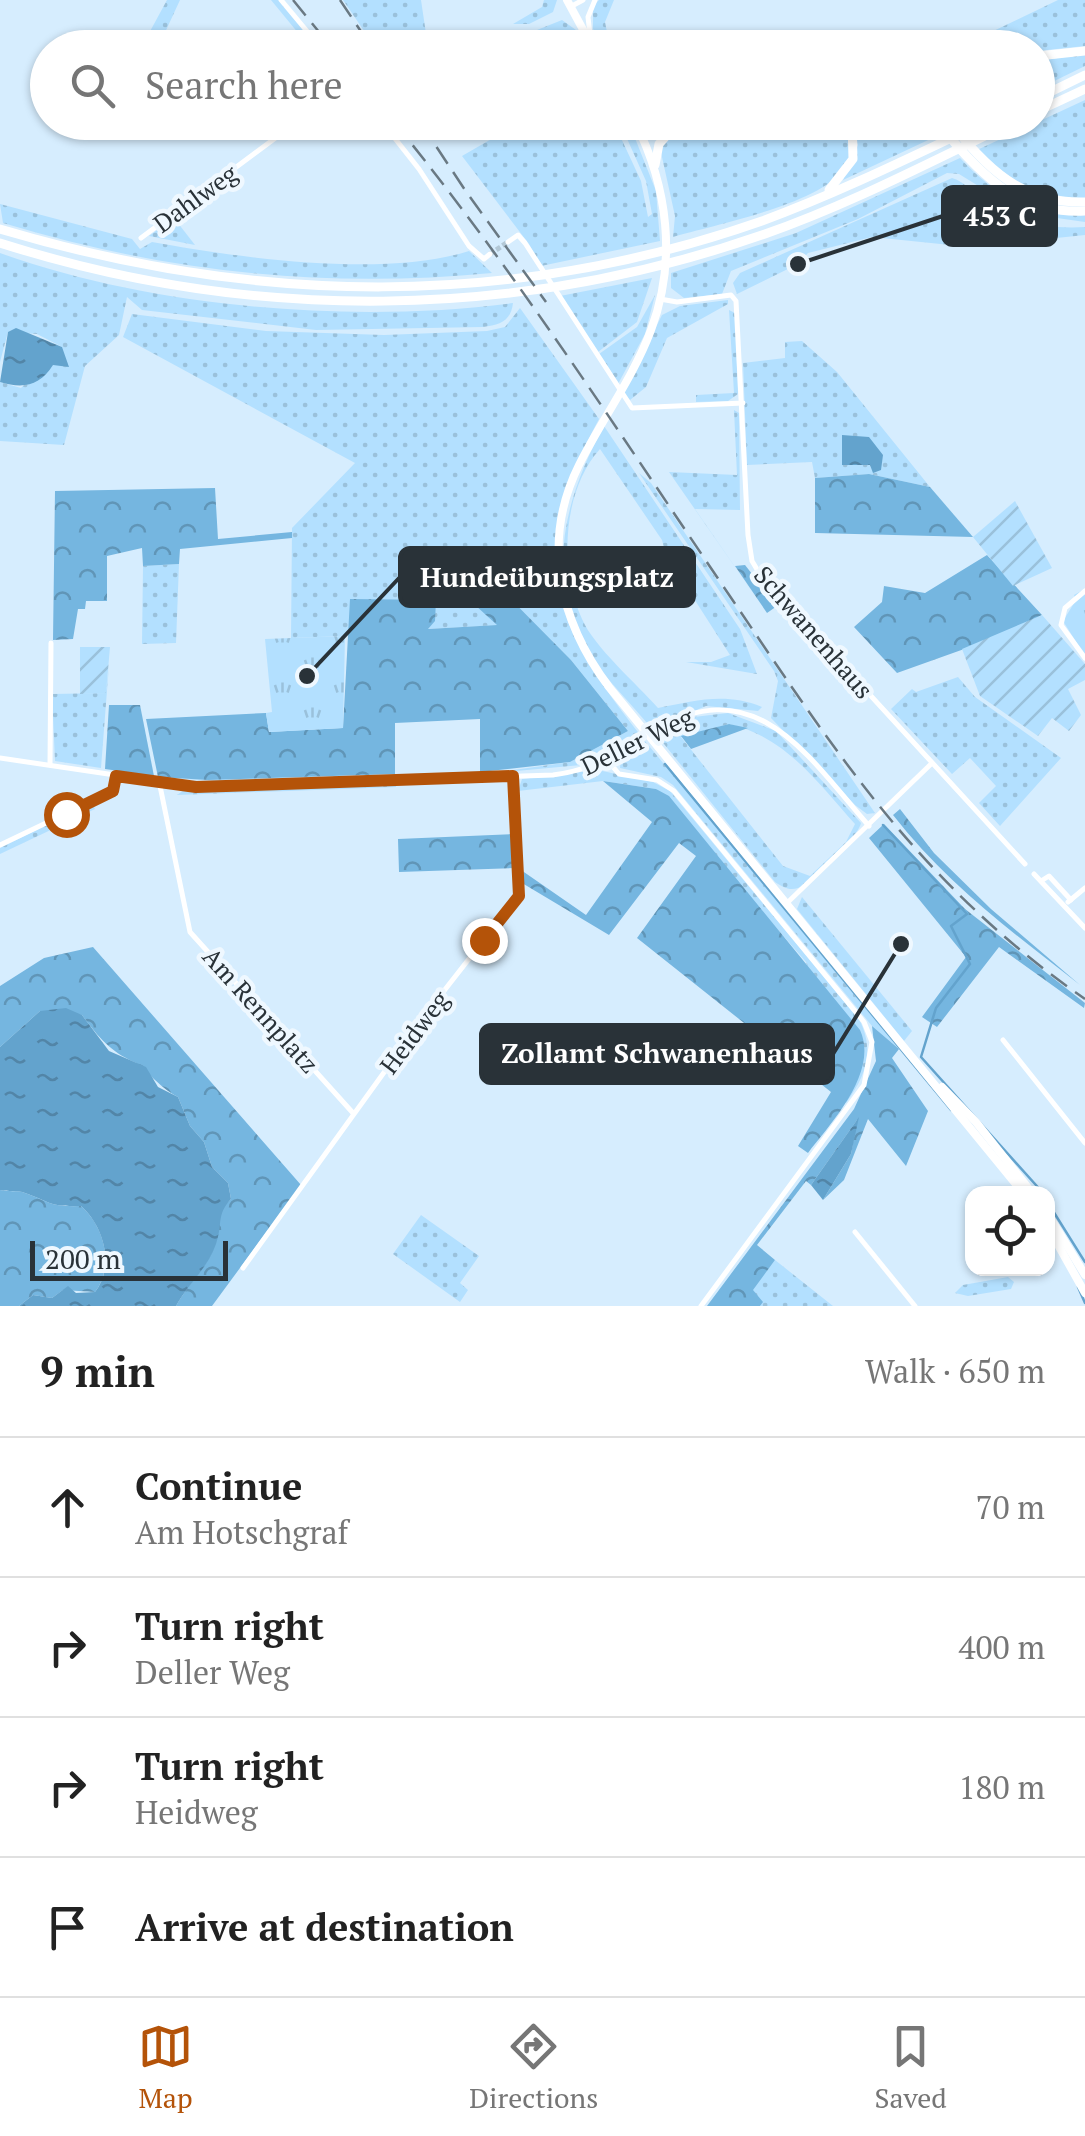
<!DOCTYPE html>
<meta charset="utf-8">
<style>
:root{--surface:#fff;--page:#f2f2f2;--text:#222;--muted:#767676;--line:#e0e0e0;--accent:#b45309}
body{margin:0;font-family:"PT Serif",serif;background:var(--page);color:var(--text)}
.controls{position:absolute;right:30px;bottom:30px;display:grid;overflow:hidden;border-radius:20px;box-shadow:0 2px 8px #0004}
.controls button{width:90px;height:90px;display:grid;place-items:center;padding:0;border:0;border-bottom:2px solid var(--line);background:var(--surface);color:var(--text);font:50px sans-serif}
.scale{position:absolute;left:30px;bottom:25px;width:198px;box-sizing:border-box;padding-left:10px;border:5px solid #293238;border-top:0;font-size:28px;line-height:35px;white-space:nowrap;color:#293238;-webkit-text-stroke:8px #eff8ff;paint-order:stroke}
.stop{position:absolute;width:30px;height:30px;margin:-22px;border:8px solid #b45309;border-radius:50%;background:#fff}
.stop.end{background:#b45309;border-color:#fff;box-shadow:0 2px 10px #0008}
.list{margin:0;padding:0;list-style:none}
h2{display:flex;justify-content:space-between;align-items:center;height:130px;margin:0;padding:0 40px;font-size:42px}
h2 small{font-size:32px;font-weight:400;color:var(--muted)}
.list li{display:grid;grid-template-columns:65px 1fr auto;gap:30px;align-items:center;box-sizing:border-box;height:140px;padding:0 40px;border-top:2px solid var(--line)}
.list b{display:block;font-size:38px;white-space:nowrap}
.list p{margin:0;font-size:32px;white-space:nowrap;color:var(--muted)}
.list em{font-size:32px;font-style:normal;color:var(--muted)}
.icon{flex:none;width:55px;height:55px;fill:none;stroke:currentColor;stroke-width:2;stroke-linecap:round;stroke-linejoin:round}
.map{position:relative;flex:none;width:1085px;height:1306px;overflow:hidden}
.search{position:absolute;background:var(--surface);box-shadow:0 2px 8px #0004;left:30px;right:30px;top:30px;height:110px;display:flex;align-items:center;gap:25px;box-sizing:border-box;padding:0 35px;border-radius:55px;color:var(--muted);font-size:38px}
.sheet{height:690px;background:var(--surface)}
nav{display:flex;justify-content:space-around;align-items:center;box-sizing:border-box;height:140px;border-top:2px solid var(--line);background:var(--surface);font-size:28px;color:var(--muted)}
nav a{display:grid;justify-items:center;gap:5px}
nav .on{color:var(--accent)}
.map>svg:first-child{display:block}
.grass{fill:url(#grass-dots);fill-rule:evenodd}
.forest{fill:url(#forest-crowns)}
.park{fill:url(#park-tufts)}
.garden{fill:url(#garden-furrows)}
.water{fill:url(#water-ripples)}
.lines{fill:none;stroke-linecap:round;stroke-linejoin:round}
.stream{stroke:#63a3cd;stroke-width:2.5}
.minor-tunnel{stroke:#b3c8d6;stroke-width:5;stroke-dasharray:5 2.5;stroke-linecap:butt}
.minor{stroke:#fff;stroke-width:5}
.secondary{stroke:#fff;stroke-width:8}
.motorway{stroke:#fff;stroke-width:9}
.rail{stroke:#6a7983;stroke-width:2.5;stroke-dasharray:20 10;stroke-linecap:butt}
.route{stroke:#b45309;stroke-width:12}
.labels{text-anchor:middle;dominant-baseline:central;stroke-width:9;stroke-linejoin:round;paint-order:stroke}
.street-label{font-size:25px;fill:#293238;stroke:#eff8ff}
.leader{fill:none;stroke:#293238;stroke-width:4}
.callout-dot{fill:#293238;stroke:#eff8ff;stroke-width:4}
.callout{fill:#293238;stroke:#293238;stroke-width:4}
.callout-label{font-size:28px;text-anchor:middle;font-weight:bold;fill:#fff}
</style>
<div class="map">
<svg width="1085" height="1306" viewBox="0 0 1085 1306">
<defs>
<pattern id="grass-dots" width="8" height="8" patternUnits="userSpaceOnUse" patternTransform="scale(2.5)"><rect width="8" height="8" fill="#b3e0ff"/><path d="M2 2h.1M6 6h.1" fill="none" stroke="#9ac1db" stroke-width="1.8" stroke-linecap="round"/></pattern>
<pattern id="forest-crowns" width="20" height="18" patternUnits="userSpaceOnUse" patternTransform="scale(2.5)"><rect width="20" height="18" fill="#75b6e0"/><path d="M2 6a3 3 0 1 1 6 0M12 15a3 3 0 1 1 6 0" fill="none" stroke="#6095b7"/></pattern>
<pattern id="park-tufts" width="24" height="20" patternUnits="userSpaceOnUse" patternTransform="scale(2.5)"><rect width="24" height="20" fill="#b3e0ff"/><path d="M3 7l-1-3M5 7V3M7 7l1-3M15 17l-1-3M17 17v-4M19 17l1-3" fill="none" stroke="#9ac1db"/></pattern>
<pattern id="garden-furrows" width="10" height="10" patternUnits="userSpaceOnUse" patternTransform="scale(2.5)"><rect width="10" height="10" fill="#b3e0ff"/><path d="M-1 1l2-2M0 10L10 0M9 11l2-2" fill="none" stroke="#9ac1db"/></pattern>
<pattern id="water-ripples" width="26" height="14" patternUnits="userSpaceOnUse" patternTransform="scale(2.5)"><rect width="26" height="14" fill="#63a3cd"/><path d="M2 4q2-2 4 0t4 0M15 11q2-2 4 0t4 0" fill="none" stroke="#5285a7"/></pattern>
</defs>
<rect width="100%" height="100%" fill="#d6edfe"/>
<!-- grass -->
<g class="grass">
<path d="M167,0H180L162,39L166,46C214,29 260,29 308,45L271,0H279L318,47L225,43L141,48Z"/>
<polygon points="343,0 421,0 428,47 375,47"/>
<polygon points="544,0 557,0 553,12 529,24 513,24 542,7"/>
<polygon points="599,0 614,0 605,22 610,47 603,47 593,29 593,6"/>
<polygon points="1058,0 1085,0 1085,46 1038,51 1038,48 940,47 960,47"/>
<path d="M562,20L576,30L586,47H576C563,26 548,35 529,40L517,32H532Z"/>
<polygon points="1085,54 1085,66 1038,89 1038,61"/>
<path d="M1085,100V199C1039,196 1010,182 977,150Z"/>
<path d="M697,122L849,123C850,138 854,155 845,168C819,205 716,224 673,237L675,216L660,148L678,129Z"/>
<polygon points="519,123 614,123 641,181 648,217 652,214 646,181 620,123 629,123 656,191 660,241 541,266 529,244 462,156"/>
<polygon points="854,123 931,123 941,134 843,180 858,145"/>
<path d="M960,158C996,197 1032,216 1085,215V222L1022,213L959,174L947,173L858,219L731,271L722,294L684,298L671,288V273L796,233Z"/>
<path d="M952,178C966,182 972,193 983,202C1010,224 1052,229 1085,227V235L970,247L872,237L808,253L798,264L737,294L733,283L740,273Z"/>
<path d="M0,204L132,239L140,249L152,242C240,258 384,278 469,251L492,273C324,289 164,272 3,223Z"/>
<polygon points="174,218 195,245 149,236"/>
<path d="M0,253C153,308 352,324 513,303C511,321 500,325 483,327L316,330L142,310L127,297L119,335L85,366L64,445L0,441V382L21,388L62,347L37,334L8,332L0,362Z"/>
<polygon points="652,278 637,322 598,352 560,296"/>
<polygon points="655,295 645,334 618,384 599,354 637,327"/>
<polygon points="728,300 728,304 667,338 646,387 630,400 623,393 662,315 680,306"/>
<path d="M520,308L599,419C524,556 549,619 641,736L592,764L485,774L570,762L628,731L571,660L497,585L475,605L499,625L426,629L351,599L350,633L345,636L291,638L292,528L355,463L123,337L132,314L266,331L384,335L487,331L505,327Z"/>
<polygon points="729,310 735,313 738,394 728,401 696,402 696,395 734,393"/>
<polygon points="802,341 837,372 930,487 869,474 815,478 812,462 747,465 743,363 785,358 785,342"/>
<polygon points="734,410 739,413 740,510 695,509 767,613 669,472 737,475"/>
<path d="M604,426L740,629L757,674L686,662H711L730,655L666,555L662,540L600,449C562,491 559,569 582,619C594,647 637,684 658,708C695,701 725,692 762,707L758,711L706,706L652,729C631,703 606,680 588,652C543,577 565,497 604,426Z"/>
<polygon points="639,473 651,483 875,813 867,814 855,805 771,718 778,681 774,671"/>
<polygon points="179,564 176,643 142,644 143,566"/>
<polygon points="109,665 101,768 55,761 52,694 106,693"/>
<polygon points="958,677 975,697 1061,758 1000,826 979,803 996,786 970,758 952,774 891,709 912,689 916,692"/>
<path d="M728,713L776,731L861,823C858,837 813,884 798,888C789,891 783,887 775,882L656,734L685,718ZM729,724C786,737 817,782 855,824L846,842L810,876L783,866L681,737Z"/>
<polygon points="645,741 899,1049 872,1026 673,785 661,777 620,768 621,756"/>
<path d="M598,770L653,782L670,791L860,1021C875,1052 865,1077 846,1103L806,962L656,789L603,781L518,791L522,779Z"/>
<polygon points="480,772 476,775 227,782 158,777 208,780"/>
<polygon points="396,783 396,787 177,795 187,788"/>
<polygon points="92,803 95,809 0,854 0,848"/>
<polygon points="802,897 912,1031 904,1041 797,909"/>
<polygon points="421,1215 479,1256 460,1283 468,1290 460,1302 393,1254"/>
<polygon points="775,1260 833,1306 760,1306 762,1302 752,1290"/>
<polygon points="1008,1277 1014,1282 1011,1289 968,1296 955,1293 963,1285"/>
</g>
<!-- forest -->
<g class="forest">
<polygon points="869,474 930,487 973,537 815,533 815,478"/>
<polygon points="215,488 218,539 292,532 292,538 180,549 179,564 143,566 142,548 107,556 107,601 86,601 85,609 78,609 73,639 53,640 55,491"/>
<polygon points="987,555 1042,615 1009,633 897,673 854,627 882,602 884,586 925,593"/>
<polygon points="745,565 777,606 767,613 735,566"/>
<polygon points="497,585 571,660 628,731 570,762 480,772 480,719 395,723 395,774 208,780 158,777 146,719 266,713 269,732 343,728 350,599 436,600 435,621 428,629 497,625 475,605 448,596 458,587"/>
<polygon points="109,705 140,705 154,776 105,769"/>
<polygon points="729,724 748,728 691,749 681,736"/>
<path d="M603,781L656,789L669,796L860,1030C879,1072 832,1122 808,1153L798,1146L831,1092L637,938L696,856L679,843L609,935L522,883L521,870L586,915L652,822Z"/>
<path d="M900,809L934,853L991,909L1080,985C1012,932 946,883 893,815Z"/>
<polygon points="884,824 965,909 1085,1003 1084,1008 999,947 937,1027 922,1017 966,957 869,838"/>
<polygon points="513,834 514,868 399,872 398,839"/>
<path d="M93,947L301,1185L212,1306H176C195,1272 222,1258 218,1212L231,1199L228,1183L212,1167L204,1142L190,1126L178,1097C158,1087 145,1067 134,1062C110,1051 99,1038 82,1015L40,1011L0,1047V986L44,958Z"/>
<polygon points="872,1026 899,1049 892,1058 928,1111 906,1166 868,1119 844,1180 823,1200 851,1154 857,1120 811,1185 806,1181 757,1245 775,1260 753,1290 763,1302 760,1306 707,1306 854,1109 876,1061"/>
<path d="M0,1190C8,1192 18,1190 25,1193C51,1202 49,1207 81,1206C104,1226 115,1266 95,1292L63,1290L52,1298L33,1295L19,1306H0Z"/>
</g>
<!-- park -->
<g class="park">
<polygon points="1085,589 1085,656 1063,621 1076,600 1074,595"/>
<polygon points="345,636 343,728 269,732 266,713 272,712 265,639"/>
</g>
<!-- garden -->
<g class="garden">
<polygon points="1015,501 1052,568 1013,586 973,537"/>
<polygon points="1042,615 1085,664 1085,680 1068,689 1081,715 1069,731 1052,718 1038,736 980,696 962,649"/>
<polygon points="80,647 110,647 106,693 80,694"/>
</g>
<!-- water -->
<g class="water">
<path d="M16,328L62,347L69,367L53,365C40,386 23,389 0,382L8,332Z"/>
<polygon points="842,435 869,437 883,455 881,470 873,473 870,465 842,465"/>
<path d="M66,1008L82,1015L109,1051L146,1067L158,1087L178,1097L190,1126L204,1142L212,1167L228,1183L231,1199C216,1215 223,1224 216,1244C208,1268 188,1284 176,1306H19L33,1295L52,1298L68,1286L76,1293L95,1292C115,1267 104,1226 81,1206C49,1207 51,1202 25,1193C18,1190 8,1192 0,1190V1047L40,1011Z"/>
<polygon points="859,1117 851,1154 823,1200 811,1185"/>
</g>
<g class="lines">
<!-- stream -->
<g class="stream">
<polyline points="665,764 951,1110"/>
<polyline points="883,825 967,914 951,926 970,964 936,1008 921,1057 1044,1194"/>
<polyline points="1048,1198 1048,1201"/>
<polyline points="1048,1203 1085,1262"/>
<polyline points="1078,1287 1085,1303"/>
</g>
<!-- minor-tunnel -->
<polyline class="minor-tunnel" points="490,254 508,242"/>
<!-- minor -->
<g class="minor">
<polyline points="281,0 321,48"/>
<polyline points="570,7 583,0"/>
<polyline points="591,43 588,17 595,0"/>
<polyline points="382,122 419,169 469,246 484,259 490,254"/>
<polyline points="141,238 297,122"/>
<polyline points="508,242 518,235 525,243 632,408 743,403"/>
<polyline points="660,299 677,302 731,295 736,301 748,535 752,561 761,576 1025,864"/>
<polyline points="1085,591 1065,608 1061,625 1085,658"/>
<path d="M0,758L196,787L553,775C595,770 622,751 657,729C757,670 810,759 869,826"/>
<polyline points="608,761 619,774 657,780 674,791 864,1022 872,1042 864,1085 701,1306"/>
<polyline points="50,765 51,643"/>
<polyline points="160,786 190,932 353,1113"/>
<polyline points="0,845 113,791 116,776"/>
<polyline points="1034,874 1085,928"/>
<polyline points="1041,881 1049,876 1071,900"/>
<polyline points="1068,902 1085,888"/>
<polyline points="786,904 930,765"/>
<polyline points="1003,1040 1085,1143"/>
<polyline points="855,1232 915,1306"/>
<polyline points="243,1268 429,1010 519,895 513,776"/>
</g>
<!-- secondary -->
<g class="secondary">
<polyline points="567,0 593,48"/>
<path d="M635,122C668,187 677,261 651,330C633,378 602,419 579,465C541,541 559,621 609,687L1024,1194"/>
<polyline points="942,1087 976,1122 1033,1194"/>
<polyline points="1048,1214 1085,1275"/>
<polyline points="1048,1227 1085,1293"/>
</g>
<!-- motorway -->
<g class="motorway">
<polyline points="1038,56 1085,51"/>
<polyline points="1038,98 1085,75"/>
<polyline points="1038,111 1085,89"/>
<path d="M937,122C978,171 1015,215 1085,211"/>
<path d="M950,122C987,168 1021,204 1085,202"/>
<polyline points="638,128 653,122"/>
<polyline points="641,135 683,122"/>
<polyline points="655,165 659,144 676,125"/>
<polyline points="829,190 853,159 852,122"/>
<path d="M0,229C256,305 508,310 762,221C838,193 911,157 985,122"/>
<path d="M0,243C251,323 516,321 765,234C851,204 932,161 1014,122"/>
</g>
<!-- rail -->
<g class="rail">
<polyline points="293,0 332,48"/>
<polyline points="340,0 372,48"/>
<path d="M394,122C512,267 614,425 719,580C832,746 915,881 1085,999"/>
<polyline points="420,122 469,196"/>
<polyline points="470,197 546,302"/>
</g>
</g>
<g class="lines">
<!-- route -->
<polyline class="route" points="66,814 113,791 116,776 196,787 513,776 519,896 484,940"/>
</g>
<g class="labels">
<!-- street labels -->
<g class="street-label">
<text transform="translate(195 198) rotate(-36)">Dahlweg</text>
<text transform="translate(814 632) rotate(49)">Schwanenhaus</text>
<text transform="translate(637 741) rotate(-26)">Deller Weg</text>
<text transform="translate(261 1010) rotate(48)">Am Rennplatz</text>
<text transform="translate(414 1032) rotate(-53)">Heidweg</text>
</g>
</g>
<!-- callouts -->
<path class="leader" d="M798 264L943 216M307 676L400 577M901 944L833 1054"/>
<g class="callout-dot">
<circle cx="798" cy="264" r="10"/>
<circle cx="307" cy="676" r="10"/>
<circle cx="901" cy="944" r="10"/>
</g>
<g class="callout">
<rect x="943" y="187" width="113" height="58" rx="10"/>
<rect x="400" y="548" width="294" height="58" rx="10"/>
<rect x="481" y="1025" width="352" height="58" rx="10"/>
</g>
<g class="callout-label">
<text x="1000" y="226">453 C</text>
<text x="547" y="587">Hundeübungsplatz</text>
<text x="657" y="1063">Zollamt Schwanenhaus</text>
</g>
</svg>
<div class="controls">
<button><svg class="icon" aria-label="locate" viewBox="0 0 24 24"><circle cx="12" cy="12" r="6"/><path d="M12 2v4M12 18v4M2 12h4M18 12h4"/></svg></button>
</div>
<div class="scale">200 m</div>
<div class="stop" style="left:66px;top:814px"></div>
<div class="stop end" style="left:484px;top:940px"></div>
<div class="search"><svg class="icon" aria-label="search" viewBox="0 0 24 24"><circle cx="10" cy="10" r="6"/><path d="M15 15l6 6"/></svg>Search here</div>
</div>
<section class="sheet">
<h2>9 min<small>Walk · 650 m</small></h2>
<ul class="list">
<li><svg class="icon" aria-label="ahead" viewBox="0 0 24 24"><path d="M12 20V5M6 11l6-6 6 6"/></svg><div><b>Continue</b><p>Am Hotschgraf</p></div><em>70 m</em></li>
<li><svg class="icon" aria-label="right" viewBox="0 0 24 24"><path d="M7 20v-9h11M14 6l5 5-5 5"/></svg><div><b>Turn right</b><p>Deller Weg</p></div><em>400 m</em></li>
<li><svg class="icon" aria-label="right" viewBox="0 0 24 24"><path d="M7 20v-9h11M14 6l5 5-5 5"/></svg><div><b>Turn right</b><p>Heidweg</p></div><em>180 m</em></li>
<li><svg class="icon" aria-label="arrive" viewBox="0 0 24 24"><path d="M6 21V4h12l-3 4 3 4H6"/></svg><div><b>Arrive at destination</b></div></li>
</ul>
</section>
<nav>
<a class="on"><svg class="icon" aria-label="map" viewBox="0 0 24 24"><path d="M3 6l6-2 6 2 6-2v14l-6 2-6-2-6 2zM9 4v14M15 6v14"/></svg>Map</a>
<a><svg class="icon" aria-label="directions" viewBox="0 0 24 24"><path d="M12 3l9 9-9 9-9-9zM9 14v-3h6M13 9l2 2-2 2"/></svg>Directions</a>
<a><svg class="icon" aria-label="saved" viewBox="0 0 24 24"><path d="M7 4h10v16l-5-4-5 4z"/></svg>Saved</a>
</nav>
